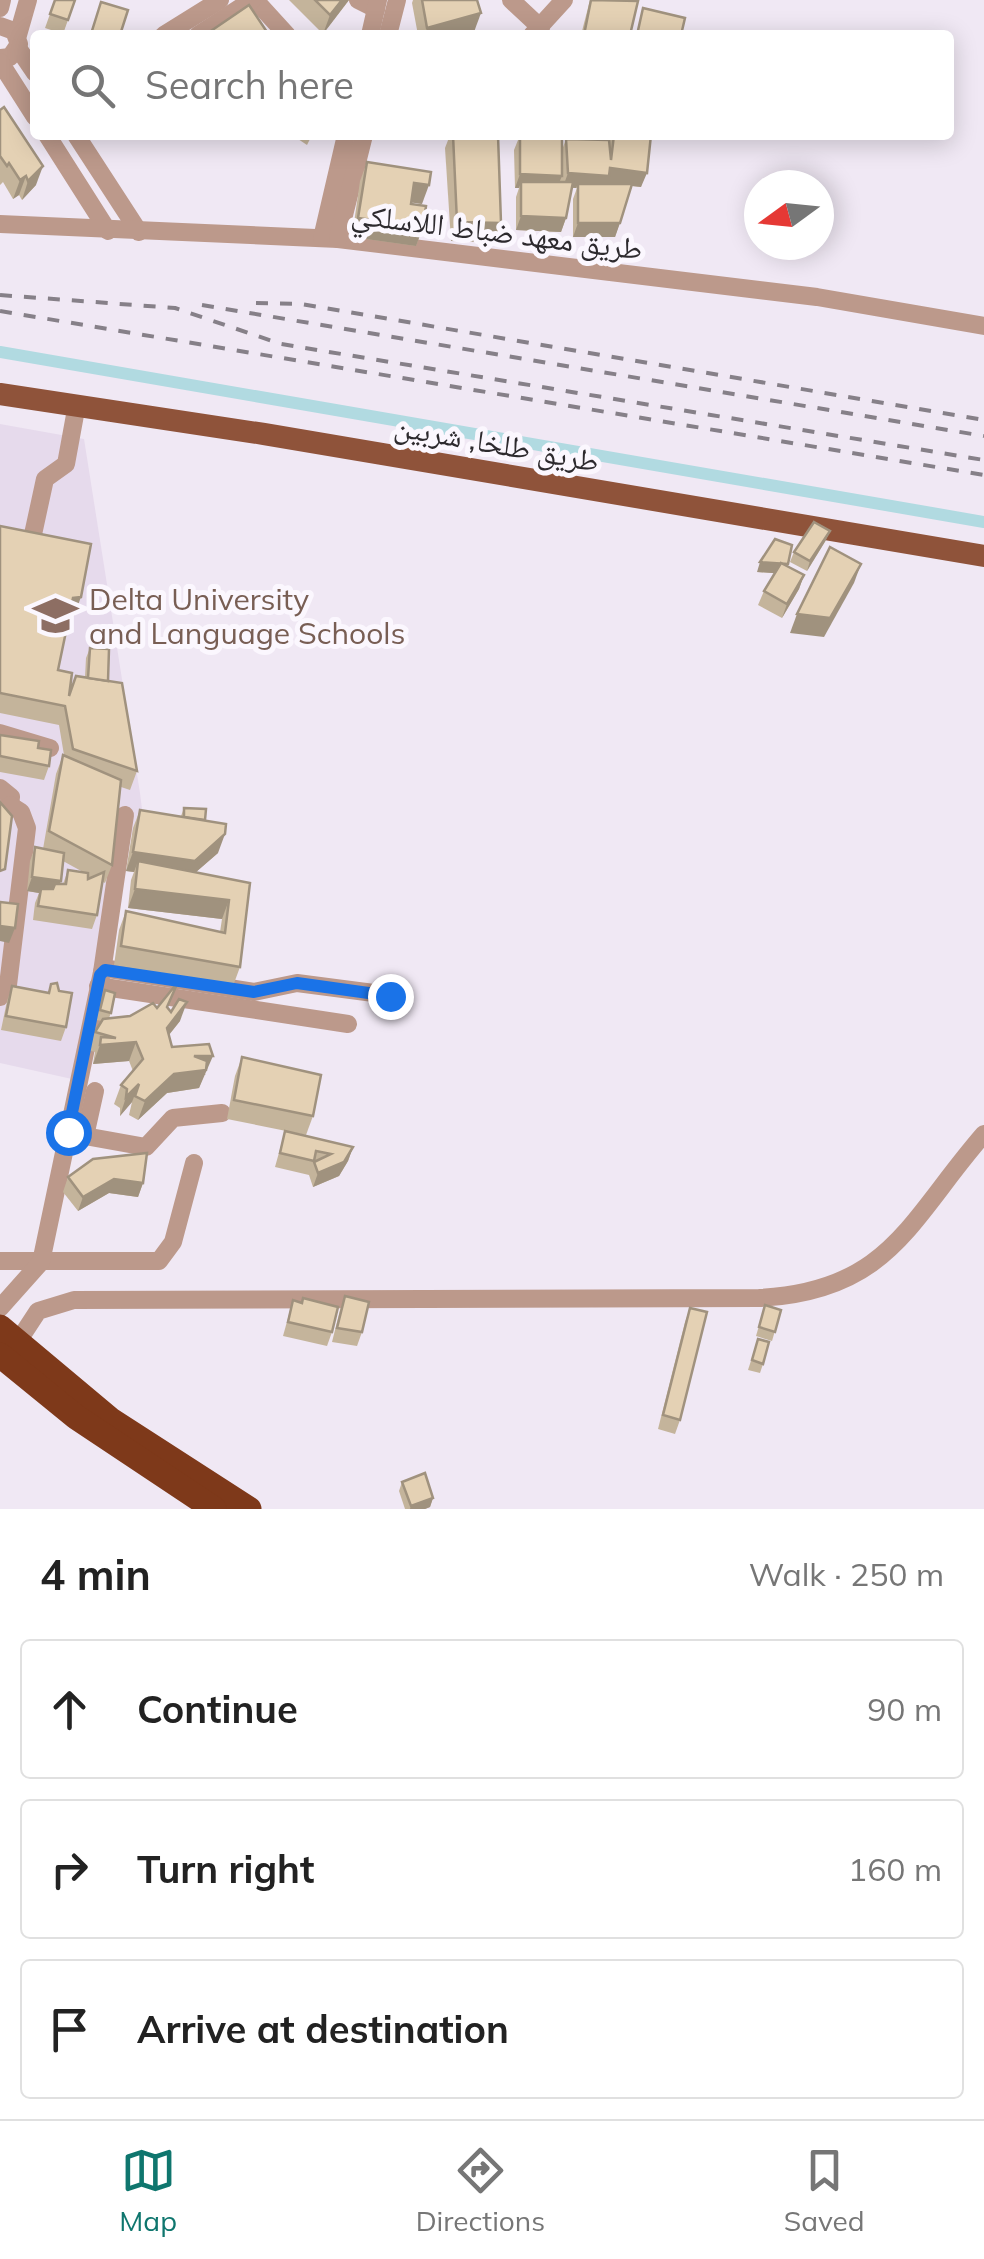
<!DOCTYPE html>
<meta charset="utf-8">
<style>
:root{--surface:#fff;--page:#f2f2f2;--text:#222;--muted:#767676;--line:#e0e0e0;--accent:#0f766e}
body{margin:0;font-family:Mulish,"Noto Naskh Arabic",sans-serif;background:var(--page);color:var(--text)}
.compass{position:absolute;left:744px;top:170px;width:90px;height:90px;border-radius:50%;background:var(--surface);box-shadow:0 5px 25px #0003;rotate:255deg}
.stop{position:absolute;width:30px;height:30px;margin:-22px;border:8px solid #1a73e8;border-radius:50%;background:#fff}
.stop.end{background:#1a73e8;border-color:#fff;box-shadow:0 2px 10px #0008}
.list{margin:0;padding:0;list-style:none}
h2{display:flex;justify-content:space-between;align-items:center;height:130px;margin:0;padding:0 40px;font-size:42px}
h2 small{font-size:32px;font-weight:400;color:var(--muted)}
.list li{display:grid;grid-template-columns:65px 1fr auto;gap:30px;align-items:center;box-sizing:border-box;height:140px;margin:0 20px 20px;padding:0 20px;border:2px solid var(--line);border-radius:10px}
.list b{display:block;font-size:38px;white-space:nowrap}
.list em{font-size:32px;font-style:normal;color:var(--muted)}
.icon{flex:none;width:55px;height:55px;fill:none;stroke:currentColor;stroke-width:2;stroke-linecap:round;stroke-linejoin:round}
.map{position:relative;flex:none;width:984px;height:1509px;overflow:hidden}
.search{position:absolute;background:var(--surface);box-shadow:0 5px 25px #0003;left:30px;right:30px;top:30px;height:110px;display:flex;align-items:center;gap:25px;box-sizing:border-box;padding:0 35px;border-radius:10px;color:var(--muted);font-size:38px}
.sheet{height:610px;background:var(--surface)}
nav{display:flex;justify-content:space-around;align-items:center;box-sizing:border-box;height:140px;border-top:2px solid var(--line);background:var(--surface);font-size:28px;color:var(--muted)}
nav a{display:grid;justify-items:center;gap:5px}
nav .on{color:var(--accent)}
.map>svg:first-child{display:block}
.built{fill:#e6daec}
.lines{fill:none;stroke-linecap:round;stroke-linejoin:round}
.canal{stroke:#b1dae1;stroke-width:12}
.minor{stroke:#bc998b;stroke-width:18}
.major{stroke:#8f533a;stroke-width:22}
.highway{stroke:#7e391a;stroke-width:25}
.rail{stroke:#868088;stroke-width:4;stroke-dasharray:12 12;stroke-linecap:butt}
.wall{fill:#c4b49b;fill-rule:evenodd}
.shaded-wall{fill:#a0927e}
.building{fill:#e4d1b4;stroke:#a0927e;stroke-width:2.5}
.route{stroke:#1a73e8;stroke-width:12}
.labels{text-anchor:middle;dominant-baseline:central;stroke-width:10;stroke-linejoin:round;paint-order:stroke}
.street-label{font-size:30px;fill:#2d2a2e;stroke:#fbf7fe}
.education-label{font-size:30px;fill:#785e54;stroke:#fbf7fe;text-anchor:start}
</style>
<div class="map">
<svg width="984" height="1509" viewBox="0 0 984 1509">
<rect width="100%" height="100%" fill="#f0e8f4"/>
<!-- built -->
<polygon class="built" points="0,424 84,439 140,793 144,825 120,845 72,1079 0,1063"/>
<g class="lines">
<!-- canal -->
<polyline class="canal" points="0,352 984,522"/>
<!-- minor -->
<g class="minor">
<polyline points="255,0 287,35"/>
<polyline points="358,0 376,9"/>
<polyline points="511,0 541,28"/>
<polyline points="0,8 2,0"/>
<polyline points="0,26 14,31 19,44 10,57 0,58"/>
<polyline points="18,35 28,0"/>
<polyline points="164,35 220,0"/>
<polyline points="198,35 252,0"/>
<polyline points="370,35 378,0"/>
<polyline points="388,35 397,0"/>
<polyline points="532,35 564,0"/>
<polyline points="18,48 35,73"/>
<polyline points="0,62 35,117"/>
<polyline points="47,135 108,231"/>
<polyline points="76,135 139,232"/>
<polyline points="0,224 338,239 817,297 984,326"/>
<polyline points="322,238 346,135"/>
<polyline points="338,239 364,135"/>
<polyline points="32,539 45,479 66,464 77,404"/>
<polyline points="0,733 50,748"/>
<polyline points="0,788 11,797 10,805 1,810"/>
<polyline points="102,972 125,815"/>
<polyline points="98,986 348,1024"/>
<polyline points="0,997 8,985 27,828 21,812 10,805"/>
<polyline points="68,1133 146,1147 173,1118 222,1113"/>
<polyline points="85,1136 95,1091"/>
<polyline points="0,1261 159,1261 173,1242 194,1163"/>
<polyline points="0,1308 41,1262 102,972 109,969 254,992 297,983 389,995"/>
<path d="M17,1343L38,1311L74,1300L759,1298C890,1291 909,1220 984,1134"/>
</g>
<!-- major -->
<polyline class="major" points="0,394 264,434 984,556"/>
<!-- highway -->
<g class="highway">
<polyline points="0,1327 111,1420 249,1509"/>
<polyline points="0,1355 76,1417 214,1509"/>
</g>
<!-- rail -->
<g class="rail">
<polyline points="0,295 175,308 281,344 984,460"/>
<polyline points="256,303 301,304 984,420"/>
<polyline points="202,305 984,436"/>
<polyline points="0,311 984,475"/>
</g>
</g>
<!-- wall -->
<g class="wall">
<polygon points="55,0 68,20 63,34 45,28"/>
<polygon points="289,0 349,0 323,34"/>
<polygon points="413,0 477,0 474,32 464,35 418,35 412,3"/>
<polygon points="590,0 632,0 630,35 581,35"/>
<polygon points="0,110 36,185 22,200 19,195 13,199 3,182 0,185"/>
<polygon points="292,135 312,135 307,145"/>
<polygon points="450,135 498,135 501,223 494,242 451,241 445,148"/>
<polygon points="520,135 562,150 566,139 609,143 611,135 651,135 641,187 632,186 615,237 573,237 573,199 577,188 572,188 566,218 561,232 516,230 516,197 519,188 515,188 514,150"/>
<polygon points="367,162 422,204 412,202 423,227 416,246 352,237 360,181"/>
<path d="M0,526L74,616L69,617L58,670L69,694L85,677L86,658L90,648L108,681L137,771L130,790L121,787L112,865L105,883L103,882L97,915L92,929L33,920L35,903L39,893L27,891L30,861L35,847L43,849L56,774L63,755H64L59,725L0,713ZM63,861L83,872L68,870L63,884H60Z"/>
<polygon points="826,540 807,571 790,562 794,552"/>
<polygon points="788,566 804,575 799,589 782,618 758,605 764,591 775,573 757,572"/>
<polygon points="0,735 38,748 49,766 44,780 0,772"/>
<polygon points="184,808 205,820 218,853 196,872 250,883 240,967 233,986 114,965 119,930 126,911 220,932 222,919 128,908 131,880 134,872 126,871 133,828 140,810 181,816"/>
<polygon points="51,984 66,1027 61,1041 1,1030 7,1001 12,986 48,993"/>
<polygon points="105,990 111,1013 109,1018 130,1016 157,1008 168,1008 180,1021 169,1035 172,1047 206,1075 204,1075 199,1088 167,1093 138,1120 129,1115 132,1102 120,1116 120,1108 114,1104 121,1085 133,1071 129,1061 93,1064 95,1052 88,1050 95,1032 102,1021 96,1020"/>
<polygon points="242,1057 313,1116 306,1135 227,1119 235,1076"/>
<polygon points="285,1131 353,1147 348,1161 339,1176 313,1187 309,1175 275,1167"/>
<polygon points="68,1177 143,1183 138,1197 109,1193 78,1211 63,1192"/>
<polygon points="345,1296 362,1332 357,1346 332,1342 340,1310"/>
<polygon points="293,1300 332,1332 327,1346 283,1336"/>
<polygon points="765,1305 781,1310 772,1341 756,1336"/>
<polygon points="690,1308 680,1420 675,1434 658,1429 685,1322"/>
<polygon points="758,1339 763,1364 760,1373 748,1370"/>
<polygon points="402,1482 433,1498 430,1507 425,1509 405,1509 399,1491"/>
</g>
<!-- shaded-wall -->
<g class="shaded-wall">
<polygon points="342,0 349,0 323,34 330,15"/>
<polygon points="481,13 474,32 464,35 425,35 427,28"/>
<polygon points="378,135 418,135 416,140 377,137"/>
<polygon points="43,166 36,185 22,200 28,181"/>
<polygon points="610,168 647,173 641,187 606,183 604,190 578,184 576,188 563,187 568,173"/>
<polygon points="520,174 562,176 556,190 521,182 519,188 515,188"/>
<polygon points="26,176 19,195 13,199 20,180"/>
<polygon points="414,183 429,185 422,204 408,202"/>
<polygon points="521,216 566,218 561,232 516,230"/>
<polygon points="358,218 423,227 416,246 352,237"/>
<polygon points="457,222 501,223 494,242 451,241"/>
<polygon points="578,223 620,223 615,237 573,237"/>
<polygon points="830,531 826,540 807,571 810,561"/>
<polygon points="760,562 788,564 785,574 757,572"/>
<polygon points="861,564 854,583 824,637 790,633 797,614"/>
<polygon points="804,575 799,589 782,618 787,604"/>
<polygon points="81,597 74,616 66,617 73,598"/>
<polygon points="225,834 218,853 188,879 138,861 134,872 126,871 133,852"/>
<polygon points="32,877 61,881 56,895 41,889 39,893 27,891"/>
<polygon points="135,889 229,900 222,919 128,908"/>
<polygon points="0,926 15,928 9,943 0,941"/>
<polygon points="187,1002 180,1021 160,1046 167,1028"/>
<polygon points="136,1042 129,1061 93,1064 100,1045"/>
<polygon points="194,1056 213,1056 199,1088 167,1093 138,1120 145,1101"/>
<polygon points="139,1084 132,1102 120,1116 126,1097"/>
<polygon points="353,1147 348,1161 339,1176 313,1187 318,1173"/>
<polygon points="114,1179 143,1183 138,1197 109,1193 78,1211 83,1197"/>
<polygon points="433,1498 430,1507 425,1509 410,1509 411,1506"/>
</g>
<!-- building -->
<g class="building">
<polygon points="55,0 75,0 68,20 50,14"/>
<polygon points="315,0 342,0 330,15"/>
<polygon points="422,0 477,0 481,13 427,28"/>
<polygon points="591,0 638,1 630,35 584,35"/>
<polygon points="101,2 128,10 120,35 91,34"/>
<polygon points="249,5 269,35 205,35"/>
<polygon points="643,8 685,18 681,35 637,35"/>
<polygon points="4,107 43,166 28,181 26,176 20,180 9,163 7,166 0,156 0,110"/>
<polygon points="453,135 498,135 501,223 457,222"/>
<polygon points="520,135 562,137 562,176 520,174"/>
<polygon points="614,135 651,135 647,173 610,168 609,176 568,173 566,139 609,140 611,160"/>
<polygon points="367,162 431,172 429,185 414,183 411,204 426,206 423,227 358,218"/>
<polygon points="521,182 573,182 566,218 521,216"/>
<polygon points="578,184 632,184 620,223 578,223"/>
<polygon points="814,522 830,531 810,561 794,552"/>
<polygon points="0,526 91,544 81,597 73,598 58,670 72,673 69,696 76,676 122,683 137,771 73,749 65,706 0,693"/>
<polygon points="775,539 792,545 788,564 760,562"/>
<polygon points="830,547 861,564 830,618 797,614"/>
<polygon points="781,563 804,575 787,604 764,591"/>
<polygon points="90,648 109,649 108,681 88,678"/>
<polygon points="0,735 39,741 38,748 51,750 49,766 0,756"/>
<polygon points="63,755 121,780 112,865 49,831"/>
<polygon points="0,802 12,816 5,869 0,871"/>
<polygon points="184,808 206,809 205,820 184,817"/>
<polygon points="140,810 226,824 225,834 195,861 133,852"/>
<polygon points="35,847 64,853 61,881 32,877"/>
<polygon points="138,861 250,883 240,967 121,946 126,911 225,933 229,900 135,889"/>
<polygon points="68,870 88,873 88,879 104,872 97,915 38,906 41,889 53,889 55,884 66,884"/>
<polygon points="0,902 18,904 15,928 0,926"/>
<polygon points="178,982 167,1007 171,1012 179,999 187,1002 167,1028 172,1047 209,1044 213,1056 194,1056 207,1061 206,1070 174,1074 145,1101 135,1096 139,1084 126,1097 127,1089 121,1085 143,1059 136,1042 100,1045 101,1037 116,1038 95,1032 103,1019 130,1016 153,1003 157,1008"/>
<polygon points="57,983 59,991 72,993 66,1027 6,1016 12,986 49,993 51,984"/>
<polygon points="105,990 115,993 111,1013 100,1010"/>
<polygon points="242,1057 321,1075 313,1116 234,1100"/>
<polygon points="285,1131 353,1147 344,1162 318,1173 314,1162 331,1154 316,1151 314,1161 280,1153"/>
<polygon points="147,1153 143,1183 114,1179 83,1197 68,1177 93,1159"/>
<polygon points="345,1296 369,1302 362,1332 337,1328"/>
<polygon points="303,1298 338,1307 332,1332 288,1322 293,1300 302,1303"/>
<polygon points="765,1305 781,1310 775,1332 759,1327"/>
<polygon points="690,1308 707,1312 680,1420 663,1415"/>
<polygon points="758,1339 769,1342 763,1364 752,1360"/>
<polygon points="425,1473 433,1498 411,1506 402,1482"/>
</g>
<g class="lines">
<!-- route -->
<polyline class="route" points="68,1132 100,975 105,970 254,992 297,983 390,996"/>
</g>
<!-- icons -->
<defs>
<symbol id="university-bare" viewBox="-9 -9 18 18"><path d="M0-5L7-2L0 1L-7-2ZM-4 1L0 2.5L4 1V4Q0 6-4 4Z" fill="#8d6e63" stroke="#fbf7fe" stroke-width="2.5" paint-order="stroke"/></symbol>
</defs>
<g fill-rule="evenodd">
<use href="#university-bare" x="24" y="584" width="63" height="63"/>
</g>
<g class="labels">
<!-- street labels -->
<g class="street-label">
<text transform="translate(497 231) rotate(7)">طريق معهد ضباط اللاسلكي</text>
<text transform="translate(497 443) rotate(10)">طريق طلخا, شربين</text>
</g>
<!-- education labels -->
<g class="education-label">
<text x="89" y="599">Delta University<tspan x="89" dy="34">and Language Schools</tspan></text>
</g>
</g>
</svg>
<svg class="compass" viewBox="-18 -18 36 36"><path d="M0-13l5 13h-10z" fill="#e53935"/><path d="M0 13l5-13h-10z" fill="#767676"/></svg>
<div class="stop" style="left:68px;top:1132px"></div>
<div class="stop end" style="left:390px;top:996px"></div>
<div class="search"><svg class="icon" aria-label="search" viewBox="0 0 24 24"><circle cx="10" cy="10" r="6"/><path d="M15 15l6 6"/></svg>Search here</div>
</div>
<section class="sheet">
<h2>4 min<small>Walk · 250 m</small></h2>
<ul class="list">
<li><svg class="icon" aria-label="ahead" viewBox="0 0 24 24"><path d="M12 20V5M6 11l6-6 6 6"/></svg><div><b>Continue</b></div><em>90 m</em></li>
<li><svg class="icon" aria-label="right" viewBox="0 0 24 24"><path d="M7 20v-9h11M14 6l5 5-5 5"/></svg><div><b>Turn right</b></div><em>160 m</em></li>
<li><svg class="icon" aria-label="arrive" viewBox="0 0 24 24"><path d="M6 21V4h12l-3 4 3 4H6"/></svg><div><b>Arrive at destination</b></div></li>
</ul>
</section>
<nav>
<a class="on"><svg class="icon" aria-label="map" viewBox="0 0 24 24"><path d="M3 6l6-2 6 2 6-2v14l-6 2-6-2-6 2zM9 4v14M15 6v14"/></svg>Map</a>
<a><svg class="icon" aria-label="directions" viewBox="0 0 24 24"><path d="M12 3l9 9-9 9-9-9zM9 14v-3h6M13 9l2 2-2 2"/></svg>Directions</a>
<a><svg class="icon" aria-label="saved" viewBox="0 0 24 24"><path d="M7 4h10v16l-5-4-5 4z"/></svg>Saved</a>
</nav>
